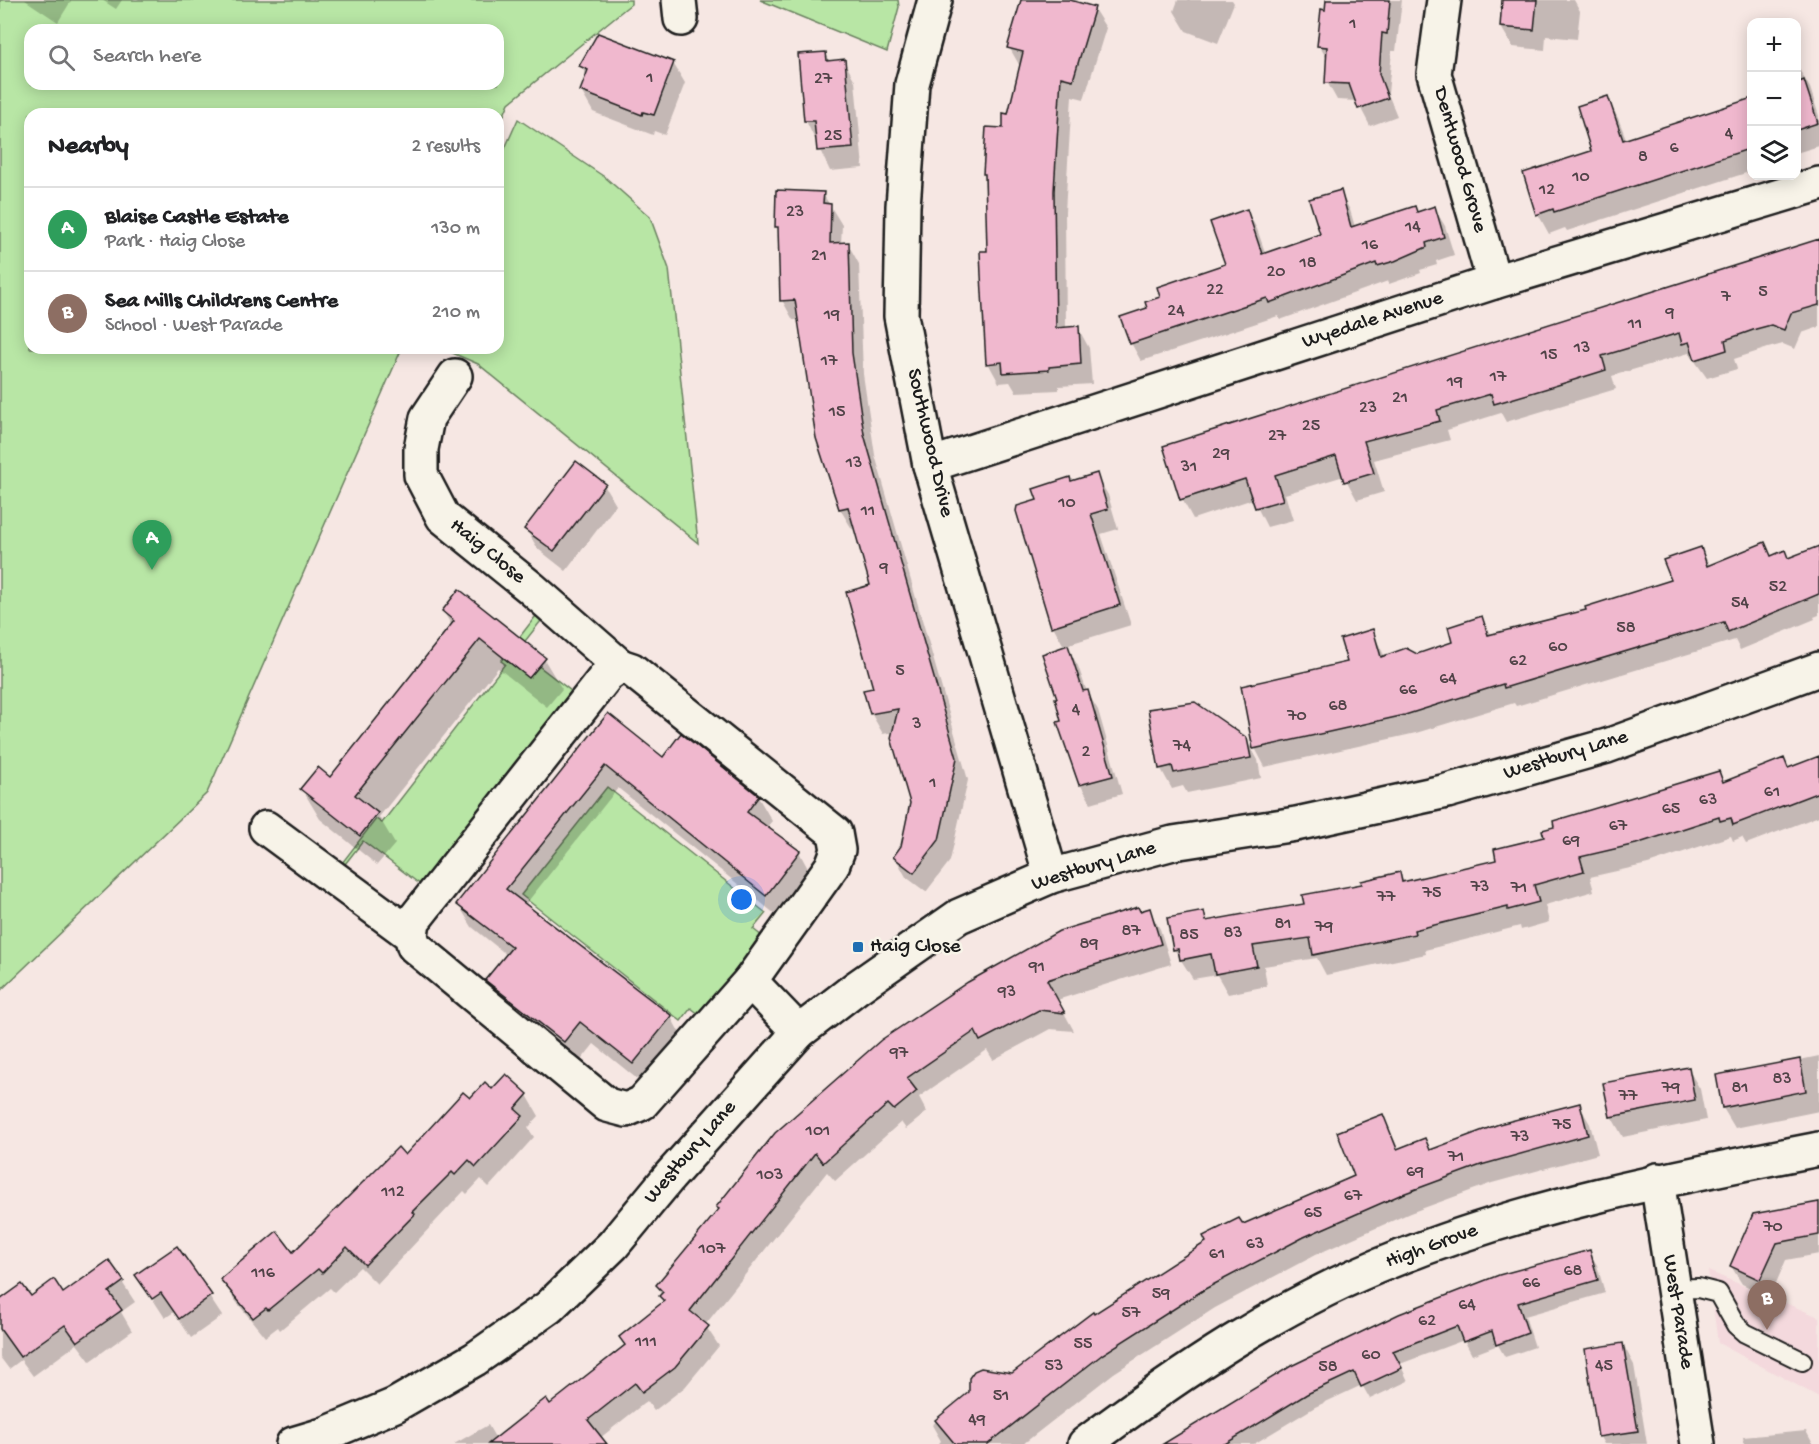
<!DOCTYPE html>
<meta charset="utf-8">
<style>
:root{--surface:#fff;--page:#f2f2f2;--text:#202124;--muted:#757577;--line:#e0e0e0;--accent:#1f6fb2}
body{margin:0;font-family:"Gochi Hand",sans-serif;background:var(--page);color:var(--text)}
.controls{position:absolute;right:18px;top:18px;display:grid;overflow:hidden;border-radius:12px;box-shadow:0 3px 15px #0003}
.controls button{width:54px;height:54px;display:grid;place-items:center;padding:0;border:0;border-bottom:2px solid var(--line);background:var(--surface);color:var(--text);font:30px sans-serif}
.you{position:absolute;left:742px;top:900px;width:21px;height:21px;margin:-15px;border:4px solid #fff;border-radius:50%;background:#1a73e8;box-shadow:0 0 0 9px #1a73e833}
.badge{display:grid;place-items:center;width:39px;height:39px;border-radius:50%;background:var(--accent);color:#fff;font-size:20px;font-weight:700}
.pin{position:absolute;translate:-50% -50px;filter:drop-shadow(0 2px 3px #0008)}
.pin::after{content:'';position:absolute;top:32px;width:21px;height:18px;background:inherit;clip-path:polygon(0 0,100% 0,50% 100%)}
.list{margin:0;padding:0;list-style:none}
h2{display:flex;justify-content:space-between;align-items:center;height:78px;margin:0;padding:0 24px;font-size:26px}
h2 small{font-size:20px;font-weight:400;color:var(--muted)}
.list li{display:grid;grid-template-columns:39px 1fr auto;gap:18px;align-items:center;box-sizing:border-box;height:84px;padding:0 24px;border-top:2px solid var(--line)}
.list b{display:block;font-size:22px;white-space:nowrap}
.list p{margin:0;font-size:20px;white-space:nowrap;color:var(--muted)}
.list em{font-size:20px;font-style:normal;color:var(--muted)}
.icon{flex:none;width:33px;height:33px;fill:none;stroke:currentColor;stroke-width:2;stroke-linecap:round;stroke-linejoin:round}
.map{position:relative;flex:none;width:1819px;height:1444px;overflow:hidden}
.search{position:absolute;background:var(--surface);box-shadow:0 3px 15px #0003;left:24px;top:24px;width:480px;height:66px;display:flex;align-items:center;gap:15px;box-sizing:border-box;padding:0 21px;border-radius:18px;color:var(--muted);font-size:22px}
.panel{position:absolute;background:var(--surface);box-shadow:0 3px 15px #0003;left:24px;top:108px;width:480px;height:246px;border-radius:18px}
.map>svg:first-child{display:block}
.built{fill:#f4d9dd}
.green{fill:#b8e6a5;stroke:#6a8160;stroke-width:1.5;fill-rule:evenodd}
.shadow{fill:#0003}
.building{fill:#f0b8ce;stroke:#1c1c1c;stroke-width:1.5}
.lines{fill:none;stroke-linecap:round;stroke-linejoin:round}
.lane-casing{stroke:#1c1c1c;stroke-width:22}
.street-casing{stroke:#1c1c1c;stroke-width:38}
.secondary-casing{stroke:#1c1c1c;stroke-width:38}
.lane{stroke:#f7f3e8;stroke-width:18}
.street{stroke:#f7f3e8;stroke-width:33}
.secondary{stroke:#f7f3e8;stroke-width:33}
.poi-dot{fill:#1f6fb2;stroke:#f7f3e8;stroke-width:2}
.labels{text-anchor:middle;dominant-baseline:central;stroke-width:5;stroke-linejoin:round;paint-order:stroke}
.number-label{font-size:18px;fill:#514348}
.street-label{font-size:21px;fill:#1c1c1c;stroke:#f7f3e8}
.poi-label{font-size:21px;fill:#1c1c1c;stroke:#f7f3e8;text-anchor:start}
</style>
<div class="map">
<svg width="1819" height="1444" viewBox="0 0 1819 1444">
<rect width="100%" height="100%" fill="#f6e7e3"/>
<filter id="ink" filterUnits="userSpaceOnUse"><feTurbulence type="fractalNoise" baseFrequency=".0167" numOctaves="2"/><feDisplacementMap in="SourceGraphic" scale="12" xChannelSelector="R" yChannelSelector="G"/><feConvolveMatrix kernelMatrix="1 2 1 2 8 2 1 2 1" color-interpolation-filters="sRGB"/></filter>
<g filter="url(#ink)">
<!-- built -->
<polygon class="built" points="1708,1271 1819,1317 1819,1397 1718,1343"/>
<!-- green -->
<g class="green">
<path d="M0,0H631V4L509,103L498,129V114H30V348H402L207,793L0,991ZM30,30H498V84H30Z"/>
<polygon points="760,0 898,0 899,7 887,52"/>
<polygon points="518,119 606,178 650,217 669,269 698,543 478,364 441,348 498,348 498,164"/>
<polygon points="542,608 548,612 518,650 571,691 421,885 363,841 338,873 335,872 376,819 382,823 505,664 501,661"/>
<polygon points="607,787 766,913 753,929 767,940 704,1018 691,1008 681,1021 521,895"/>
</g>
<!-- shadow -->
<g class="shadow">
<polygon points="25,0 70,0 71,1 58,22"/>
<polygon points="102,0 122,0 116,9"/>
<polygon points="1034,0 1078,0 1076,3 1094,9 1106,28 1084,99 1072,96 1065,212 1066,328 1078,328 1089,348 1092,384 1059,386 1059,390 1016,392 1010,382 999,383 988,363 989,252 984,174 1004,130 1021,68 1009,47"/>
<polygon points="1178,0 1232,0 1234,3 1218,43 1186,31 1174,11"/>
<polygon points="1328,0 1402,0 1396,51 1392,51 1388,94 1397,116 1370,126 1357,101 1337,100 1327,82 1328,61 1319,45"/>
<polygon points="1503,0 1574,0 1580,11 1577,39 1546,36 1545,50 1513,47 1501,27"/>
<polygon points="825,53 831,62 844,61 855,81 863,168 830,171 806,121"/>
<polygon points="673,63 685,83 665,135 654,131 653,135 593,112 581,91 587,77 581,66"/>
<polygon points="1799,69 1810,88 1819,116 1819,146 1796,153 1796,70"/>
<polygon points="1607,98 1618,118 1627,141 1752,99 1752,171 1567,231 1565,228 1549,234 1538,214 1593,152"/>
<polygon points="1340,192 1350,210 1355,227 1415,208 1418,213 1434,208 1445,226 1454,255 1436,261 1437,265 1420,270 1421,273 1389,284 1388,281 1280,320 1278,316 1141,361 1131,343 1149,309 1162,298 1227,265 1247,211 1257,229 1266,255 1322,235"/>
<polygon points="823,194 842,225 841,244 848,244 859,264 863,374 875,455 968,780 950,861 926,892 906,877 895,857 902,847 912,803 894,732 883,734 871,713 875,689 872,586 855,528 852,529 840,509 820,437 800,320 793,320 782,300 779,231 777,226"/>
<polygon points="1819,241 1819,327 1802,333 1795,349 1783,344 1768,348 1734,359 1737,369 1707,378 1689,353 1612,376 1616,389 1506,422 1501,413 1447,430 1450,440 1374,460 1384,492 1357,500 1344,476 1285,494 1293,520 1267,527 1253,499 1193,519 1182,499 1165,447 1527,335 1766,255"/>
<polygon points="1096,475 1108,495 1118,529 1101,534 1131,625 1066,645 1078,666 1087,692 1098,710 1122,794 1091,803 1080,784 1063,722 1065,648 1053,626 1039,501 1071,482"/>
<polygon points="604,485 616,505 566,571 538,549 526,529"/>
<polygon points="1764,544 1772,557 1788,560 1819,547 1819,615 1814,617 1815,619 1740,650 1735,640 1516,706 1514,703 1416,733 1265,767 1255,748 1349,663 1372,631 1385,657 1416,655 1454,643 1482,618 1492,636 1588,611 1673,581 1701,549 1710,566"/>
<polygon points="443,611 544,659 562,689 547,707 498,668 379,817 395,844 377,865 320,819 302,789 330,779 452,626"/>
<polygon points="1149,710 1246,739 1258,760 1261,778 1187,793 1183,786 1172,789 1161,769"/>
<polygon points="608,715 663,759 681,735 758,797 772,821 766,828 799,852 812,876 780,918 618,788 525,905 671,1017 684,1041 647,1087 594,1044 578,1064 500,1003 486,980 507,955 472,927 458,904"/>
<polygon points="1819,757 1819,816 1746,844 1742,837 1733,841 1731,836 1648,864 1590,877 1594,891 1545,905 1549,922 1521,930 1520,926 1425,950 1426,954 1326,975 1317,958 1264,966 1267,986 1228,994 1217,975 1193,979 1174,949 1203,913 1208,922 1306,905 1399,873 1405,883 1498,861 1546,838 1718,773 1724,783 1789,769"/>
<polygon points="1149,910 1160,929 1171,964 1057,1000 1074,1031 1050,1029 993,1060 987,1050 919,1097 927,1112 906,1129 901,1122 835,1181 827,1172 705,1325 719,1346 685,1387 654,1411 647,1401 600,1438 603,1444 454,1444 488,1425 496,1439 550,1406 626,1347 621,1337 664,1303 657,1285 720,1210 1140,912"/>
<polygon points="1819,1056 1819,1111 1735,1128 1723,1108 1717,1077"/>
<polygon points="1688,1069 1700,1089 1706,1120 1623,1137 1611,1116"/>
<polygon points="506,1076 527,1095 539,1116 528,1128 534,1137 489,1187 481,1179 467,1194 464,1191 377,1284 360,1267 334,1292 330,1288 280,1330 278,1327 265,1337 234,1299 222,1279 293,1254 470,1100 492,1091"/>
<polygon points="1579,1105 1590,1124 1598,1154 1492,1183 1410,1213 1315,1255 1215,1308 1114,1373 1023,1444 938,1444 941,1441 932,1425 971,1393 1013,1375 1094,1316 1242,1226 1356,1176 1383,1116 1399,1150 1425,1140 1431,1151"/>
<polygon points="1819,1203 1819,1254 1786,1260 1770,1297 1742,1284 1731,1266"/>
<polygon points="177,1248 222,1316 191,1338 174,1312 165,1318 137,1275"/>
<polygon points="1589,1252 1597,1265 1605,1293 1525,1316 1535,1347 1505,1357 1498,1345 1472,1355 1464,1340 1400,1364 1408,1381 1370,1399 1362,1385 1315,1407 1254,1444 1171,1444"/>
<polygon points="109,1262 135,1302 121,1312 132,1331 90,1361 77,1344 33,1376 21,1360 9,1369 0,1357 0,1302 63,1295"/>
<polygon points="1623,1344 1634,1365 1647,1444 1604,1444 1600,1437"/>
<polygon points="1806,1431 1813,1444 1744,1444 1743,1437"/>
</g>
<!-- building -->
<g class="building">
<polygon points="1021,0 1070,0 1095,7 1073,80 1061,77 1054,191 1056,328 1079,326 1081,364 1049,367 1049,370 1003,373 1002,362 986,364 981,275 980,251 987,251 985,174 983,174 986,127 1003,128 1003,113 1008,114 1023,52 1007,48"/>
<polygon points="1326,0 1390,0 1387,34 1382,33 1379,74 1388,98 1358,109 1349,84 1325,83 1327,47 1317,46 1321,9 1325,10"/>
<polygon points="1502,0 1537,0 1534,30 1500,27"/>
<polygon points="598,33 674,62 654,115 643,112 642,115 580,91 588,70 579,66"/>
<polygon points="826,52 827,61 845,59 853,148 817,151 814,121 804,121 798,54"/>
<polygon points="1804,80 1818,123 1797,130 1797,83"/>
<polygon points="1608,96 1623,140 1752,98 1752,148 1554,212 1553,209 1536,215 1523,173 1591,151 1577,106"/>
<polygon points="776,190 824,192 823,203 831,204 830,243 849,242 852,353 864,434 957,758 939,840 914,873 893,857 901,846 910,803 891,738 898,709 870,714 863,690 873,688 846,592 870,585 848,507 839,509 816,438 795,300 780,301 778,227 775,227"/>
<polygon points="1341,190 1351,227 1415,206 1417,212 1435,206 1444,237 1426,243 1427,247 1395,261 1377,266 1376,263 1269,303 1267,298 1130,344 1120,317 1147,308 1145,302 1160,297 1157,287 1225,264 1210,222 1247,209 1262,254 1320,234 1309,199"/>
<polygon points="1819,239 1819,305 1791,313 1784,330 1771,325 1756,329 1725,340 1727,350 1695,360 1689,342 1682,344 1679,333 1602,356 1606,370 1558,385 1494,404 1491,394 1437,410 1440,421 1364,441 1374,473 1344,482 1336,456 1275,475 1283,500 1255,508 1245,479 1180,500 1163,446"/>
<polygon points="576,461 606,484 554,551 524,529"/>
<polygon points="1097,473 1108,509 1091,514 1120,605 1051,627 1016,511 1017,506 1037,500 1033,489 1070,477 1071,481"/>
<polygon points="1765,542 1771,556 1785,550 1788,558 1819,546 1819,594 1728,632 1724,622 1504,688 1503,684 1405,715 1253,749 1241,686 1347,662 1340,639 1373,629 1381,657 1406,648 1417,654 1452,642 1448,627 1482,616 1488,635 1586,610 1585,607 1671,580 1663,560 1701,547 1707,566"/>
<polygon points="459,589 546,658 529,678 480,639 355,795 378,813 360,836 300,789 318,767 330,777 454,621 442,611"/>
<polygon points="1068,645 1083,691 1088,690 1113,776 1079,785 1057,722 1061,721 1055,698 1057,698 1042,654"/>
<polygon points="1195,702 1247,738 1251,758 1174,773 1172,766 1159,769 1148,709"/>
<polygon points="608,713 663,757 681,733 759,796 747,812 800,851 766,896 605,766 506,889 672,1016 633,1064 580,1022 564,1042 485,980 512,947 456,904"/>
<polygon points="1819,756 1819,792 1733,825 1731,818 1720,821 1719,817 1636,844 1580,857 1584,871 1534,885 1539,902 1508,910 1508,907 1414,930 1415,934 1313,955 1310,938 1253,946 1257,966 1215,974 1211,954 1180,960 1178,949 1173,950 1167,918 1204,911 1206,921 1255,912 1304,904 1302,895 1362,884 1361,881 1400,872 1402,882 1496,860 1494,849 1544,837 1542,830 1554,827 1553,821 1719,771 1723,782 1784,758 1788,768"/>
<polygon points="1138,907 1140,911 1150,908 1161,944 1047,980 1065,1013 1039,1010 980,1041 975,1031 907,1078 917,1091 894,1110 888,1104 823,1163 815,1153 690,1311 709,1326 675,1367 642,1392 635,1383 588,1420 607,1444 488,1444 546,1398 550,1404 625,1345 619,1337 664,1301 659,1296 663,1292 656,1285 719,1209 716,1207 775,1133 881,1040 968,982 1059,931"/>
<polygon points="1800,1059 1806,1091 1722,1108 1716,1075"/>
<polygon points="1689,1067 1695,1100 1610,1117 1603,1083"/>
<polygon points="506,1074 528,1094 515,1109 523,1116 476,1167 469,1160 455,1175 452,1172 412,1212 415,1214 365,1265 347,1247 322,1273 318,1269 268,1310 266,1308 253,1318 220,1279 277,1231 293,1252 398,1147 405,1155 463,1092 470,1098 485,1082 492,1089"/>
<polygon points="1580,1103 1588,1135 1481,1165 1400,1195 1304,1237 1205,1289 1103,1354 988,1444 955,1444 935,1420 969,1392 969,1378 974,1371 981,1368 1012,1373 1093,1312 1094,1314 1206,1242 1203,1236 1239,1218 1243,1224 1354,1176 1337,1132 1383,1114 1397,1149 1425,1138 1430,1150 1499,1124"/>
<polygon points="1819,1202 1819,1235 1777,1243 1760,1280 1730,1266 1753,1214"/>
<polygon points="177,1246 212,1295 179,1319 161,1293 152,1299 135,1275"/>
<polygon points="1590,1250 1598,1280 1518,1303 1528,1333 1496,1345 1492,1331 1463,1342 1457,1326 1393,1351 1402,1368 1361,1387 1354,1372 1307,1394 1225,1444 1163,1444 1291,1366 1399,1314 1499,1275"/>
<polygon points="109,1260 124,1281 109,1292 122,1310 77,1342 65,1325 20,1357 0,1329 0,1300 22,1284 31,1296 54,1279 63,1293"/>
<polygon points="1623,1343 1638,1431 1598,1437 1585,1349"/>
</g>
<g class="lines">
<defs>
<polyline id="lane" points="1673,1289 1698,1288 1718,1293 1736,1325 1745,1333 1802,1361"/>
<g id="street">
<polyline points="679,0 681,19"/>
<polyline points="935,0 912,84 903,206 901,316 930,465 1051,876"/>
<polyline points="1444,0 1434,74 1494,282"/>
<polyline points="455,376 427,418 421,449 421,475 443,517 531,588 620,666"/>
<polyline points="930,465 1494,282 1819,184"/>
<polyline points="266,828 411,935 414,946 607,1105 626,1110 642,1103 750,981 832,866 838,850 835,833 632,670 620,666 607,675 413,921 411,935"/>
<polyline points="750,981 799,1032"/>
<polyline points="1657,1180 1698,1444"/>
<path d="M1085,1444C1180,1373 1282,1303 1393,1260C1529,1205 1675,1177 1819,1149"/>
</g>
<polyline id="secondary" points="293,1444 323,1435 395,1405 475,1359 549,1307 613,1245 670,1176 799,1032 856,988 959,916 1051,876 1173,843 1296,824 1447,791 1607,746 1819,669"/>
</defs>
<!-- lane casing -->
<use href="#lane" class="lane-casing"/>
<!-- street casing -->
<use href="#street" class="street-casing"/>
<!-- secondary casing -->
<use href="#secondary" class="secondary-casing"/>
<!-- lane -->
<use href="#lane" class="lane"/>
<!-- street -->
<use href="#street" class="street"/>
<!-- secondary -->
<use href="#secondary" class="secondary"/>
</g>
</g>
<!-- markers -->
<rect class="poi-dot" x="852" y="941" width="12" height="12" rx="3"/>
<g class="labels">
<!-- number labels -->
<g class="number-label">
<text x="1353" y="24">1</text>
<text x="650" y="78">1</text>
<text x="823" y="79">27</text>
<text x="1729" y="134">4</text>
<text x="833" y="136">25</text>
<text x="1674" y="148">6</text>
<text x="1643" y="157">8</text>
<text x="1581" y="177">10</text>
<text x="1547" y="190">12</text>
<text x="795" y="212">23</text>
<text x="1413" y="227">14</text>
<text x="1370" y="245">16</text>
<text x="819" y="256">21</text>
<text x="1308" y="263">18</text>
<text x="1276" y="272">20</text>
<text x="1215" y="290">22</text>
<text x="1763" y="292">5</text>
<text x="1726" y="297">7</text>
<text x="1176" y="311">24</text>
<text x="1670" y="313">9</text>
<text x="832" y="315">19</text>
<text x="1635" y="324">11</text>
<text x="1582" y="348">13</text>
<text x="1549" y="355">15</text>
<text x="829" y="361">17</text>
<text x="1498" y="377">17</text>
<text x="1455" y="382">19</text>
<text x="1400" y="398">21</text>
<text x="1368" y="408">23</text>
<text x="837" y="412">15</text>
<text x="1311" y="426">25</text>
<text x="1277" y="436">27</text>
<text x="1221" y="454">29</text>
<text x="854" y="463">13</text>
<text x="1189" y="467">31</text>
<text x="1067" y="503">10</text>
<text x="868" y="511">11</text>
<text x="884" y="568">9</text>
<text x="1778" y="587">52</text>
<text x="1740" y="603">54</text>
<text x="1626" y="628">58</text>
<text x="1558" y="647">60</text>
<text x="1518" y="661">62</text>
<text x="900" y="671">5</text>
<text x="1448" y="679">64</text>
<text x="1408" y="690">66</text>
<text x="1338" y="706">68</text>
<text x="1076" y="710">4</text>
<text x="1297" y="716">70</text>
<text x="917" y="724">3</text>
<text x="1182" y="746">74</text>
<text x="1086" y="752">2</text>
<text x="933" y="783">1</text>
<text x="1772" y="792">61</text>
<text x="1708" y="800">63</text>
<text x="1671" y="809">65</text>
<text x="1618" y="826">67</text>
<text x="1571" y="841">69</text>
<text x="1480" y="887">73</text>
<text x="1519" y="888">71</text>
<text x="1432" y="893">75</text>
<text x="1386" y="897">77</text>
<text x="1283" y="924">81</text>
<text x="1324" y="927">79</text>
<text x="1131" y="931">87</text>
<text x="1233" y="933">83</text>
<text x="1189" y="935">85</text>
<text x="1089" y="944">89</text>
<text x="1037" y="967">91</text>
<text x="1007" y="992">93</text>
<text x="899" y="1053">97</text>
<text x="1782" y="1079">83</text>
<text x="1671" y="1088">79</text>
<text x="1740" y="1088">81</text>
<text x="1628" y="1096">77</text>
<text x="1562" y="1125">75</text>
<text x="818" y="1131">101</text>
<text x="1520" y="1137">73</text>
<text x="1456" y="1157">71</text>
<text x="1415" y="1172">69</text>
<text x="770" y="1175">103</text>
<text x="393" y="1192">112</text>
<text x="1353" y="1196">67</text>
<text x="1313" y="1213">65</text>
<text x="1773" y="1227">70</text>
<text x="1255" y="1244">63</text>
<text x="712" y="1249">107</text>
<text x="1217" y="1254">61</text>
<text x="1573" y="1271">68</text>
<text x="263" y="1273">116</text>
<text x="1531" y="1283">66</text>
<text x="1161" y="1294">59</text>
<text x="1467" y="1305">64</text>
<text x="1131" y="1313">57</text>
<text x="1427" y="1321">62</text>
<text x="646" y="1342">111</text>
<text x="1083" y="1344">55</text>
<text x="1371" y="1355">60</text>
<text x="1054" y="1366">53</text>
<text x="1604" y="1366">45</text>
<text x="1328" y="1367">58</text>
<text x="1001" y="1396">51</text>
<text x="977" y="1420">49</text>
</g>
<!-- street labels -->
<g class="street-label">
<text transform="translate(1459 160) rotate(74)">Dentwood Grove</text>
<text transform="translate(1373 321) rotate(-18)">Wyedale Avenue</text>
<text transform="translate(929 443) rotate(77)">Southwood Drive</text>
<text transform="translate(487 552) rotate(39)">Haig Close</text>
<text transform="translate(1566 756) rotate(-17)">Westbury Lane</text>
<text transform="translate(1094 867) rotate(-17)">Westbury Lane</text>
<text transform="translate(691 1153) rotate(-49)">Westbury Lane</text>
<text transform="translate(1432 1247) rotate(-20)">High Grove</text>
<text transform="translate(1677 1312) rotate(81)">West Parade</text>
</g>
<!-- poi labels -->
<g class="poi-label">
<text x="870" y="947">Haig Close</text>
</g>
</g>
</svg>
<div class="controls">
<button>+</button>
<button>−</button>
<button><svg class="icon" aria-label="layers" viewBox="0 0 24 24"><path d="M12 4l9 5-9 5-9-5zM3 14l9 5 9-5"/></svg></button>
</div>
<div class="you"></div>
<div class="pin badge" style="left:152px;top:570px;background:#2e9e5b">A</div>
<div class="pin badge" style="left:1767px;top:1330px;background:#8d6e63">B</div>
<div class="search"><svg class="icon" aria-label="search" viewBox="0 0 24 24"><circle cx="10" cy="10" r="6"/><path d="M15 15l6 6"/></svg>Search here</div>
<section class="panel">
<h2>Nearby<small>2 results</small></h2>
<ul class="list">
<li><span class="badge" style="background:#2e9e5b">A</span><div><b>Blaise Castle Estate</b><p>Park · Haig Close</p></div><em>130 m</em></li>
<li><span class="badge" style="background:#8d6e63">B</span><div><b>Sea Mills Childrens Centre</b><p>School · West Parade</p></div><em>210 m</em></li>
</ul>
</section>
</div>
